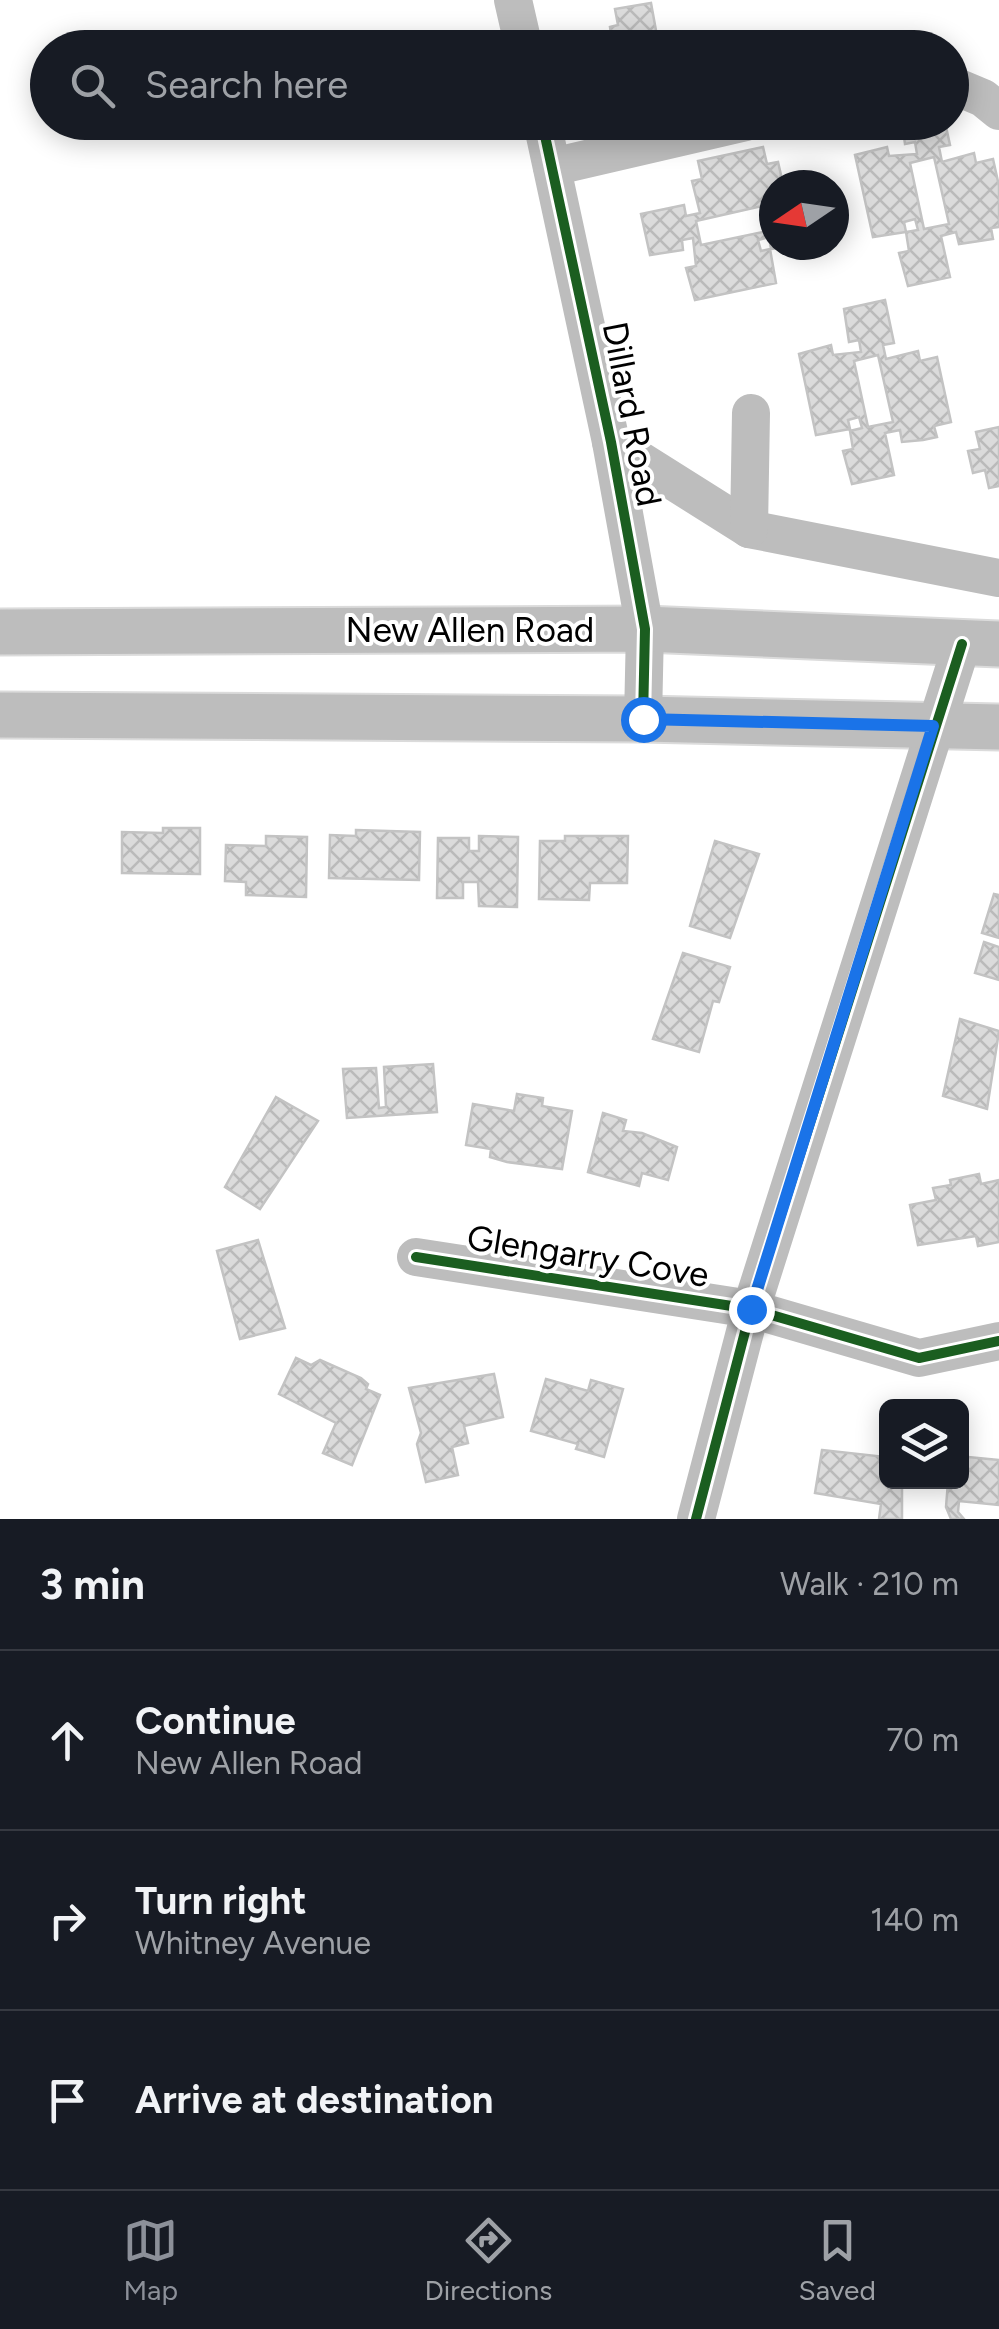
<!DOCTYPE html>
<meta charset="utf-8">
<style>
:root{--surface:#171b24;--page:#242831;--text:#f1f3f6;--muted:#9ea1a6;--line:#363941;--accent:#8c9099}
body{margin:0;font-family:Figtree,sans-serif;background:var(--page);color:var(--text)}
.controls{position:absolute;right:30px;bottom:30px;display:grid;overflow:hidden;border-radius:15px;box-shadow:0 5px 25px #0003}
.controls button{width:90px;height:90px;display:grid;place-items:center;padding:0;border:0;border-bottom:2px solid var(--line);background:var(--surface);color:var(--text);font:50px sans-serif}
.compass{position:absolute;left:759px;top:170px;width:90px;height:90px;border-radius:50%;background:var(--surface);box-shadow:0 5px 25px #0003;rotate:257deg}
.stop{position:absolute;width:30px;height:30px;margin:-22px;border:8px solid #1a73e8;border-radius:50%;background:#fff}
.stop.end{background:#1a73e8;border-color:#fff;box-shadow:0 2px 10px #0008}
.list{margin:0;padding:0;list-style:none}
h2{display:flex;justify-content:space-between;align-items:center;height:130px;margin:0;padding:0 40px;font-size:42px}
h2 small{font-size:32px;font-weight:400;color:var(--muted)}
.list li{display:grid;grid-template-columns:65px 1fr auto;gap:30px;align-items:center;box-sizing:border-box;height:180px;padding:0 40px;border-top:2px solid var(--line)}
.list b{display:block;font-size:38px;white-space:nowrap}
.list p{margin:0;font-size:32px;white-space:nowrap;color:var(--muted)}
.list em{font-size:32px;font-style:normal;color:var(--muted)}
.icon{flex:none;width:55px;height:55px;fill:none;stroke:currentColor;stroke-width:2;stroke-linecap:round;stroke-linejoin:round}
.map{position:relative;flex:none;width:999px;height:1519px;overflow:hidden}
.search{position:absolute;background:var(--surface);box-shadow:0 5px 25px #0003;left:30px;right:30px;top:30px;height:110px;display:flex;align-items:center;gap:25px;box-sizing:border-box;padding:0 35px;border-radius:55px;color:var(--muted);font-size:38px}
.sheet{height:670px;background:var(--surface)}
nav{display:flex;justify-content:space-around;align-items:center;box-sizing:border-box;height:140px;border-top:2px solid var(--line);background:var(--surface);font-size:28px;color:var(--muted)}
nav a{display:grid;justify-items:center;gap:5px}
nav .on{color:var(--accent)}
.map>svg:first-child{display:block}
.building{fill:url(#building-cross-hatch);stroke:#c3c3c3;stroke-width:2.5;fill-rule:evenodd}
.lines{fill:none;stroke-linecap:round;stroke-linejoin:round}
.major-casing{stroke:#dbdbdb;stroke-width:49}
.minor{stroke:#bdbdbd;stroke-width:38}
.major{stroke:#bdbdbd;stroke-width:45}
.cycleway-casing{stroke:#fff;stroke-width:16}
.cycleway{stroke:#1b5e20;stroke-width:10}
.route{stroke:#1a73e8;stroke-width:12}
.labels{text-anchor:middle;dominant-baseline:central;stroke-width:8;stroke-linejoin:round;paint-order:stroke}
.street-label{font-size:35px;fill:#000;stroke:#fff}
</style>
<div class="map">
<svg width="999" height="1519" viewBox="0 0 999 1519">
<defs>
<pattern id="building-cross-hatch" width="8" height="8" patternUnits="userSpaceOnUse" patternTransform="scale(2.5)"><rect width="8" height="8" fill="#dbdbdb"/><path d="M0 0l8 8M0 8l8-8" fill="none" stroke="#bababa"/></pattern>
</defs>
<rect width="100%" height="100%" fill="#fff"/>
<!-- building -->
<g class="building">
<polygon points="651,3 657,36 667,34 670,48 613,48 610,27 618,25 615,9"/>
<path d="M902,122H945L950,145L939,147L942,162L974,153L976,163L993,159L999,186V227L991,228L993,239L959,244L956,232L941,236L950,277L908,286L899,253L909,251L906,232L918,230L915,219L904,222L906,232L873,237L855,155L887,147L889,156L917,154L915,142L905,144ZM934,157L949,224L924,229L910,163Z"/>
<path d="M763,147L767,164L778,162L781,175L771,199L774,245L825,247L792,256L790,246L771,249L769,237L758,240L761,251L770,249L776,283L695,300L686,268L696,266L693,238L682,240L683,250L650,255L641,214L684,205L686,216L700,213L692,181L702,179L698,161ZM762,206L768,231L701,245L696,221Z"/>
<path d="M885,300L894,343L883,345L886,359L918,351L920,361L937,357L951,422L934,426L937,437L923,440L902,442L900,430L885,433L894,475L852,484L843,451L853,449L850,431L862,428L859,417L848,420L850,429L816,435L799,354L831,345L833,355L861,352L859,340L849,342L844,309ZM878,355L893,422L868,427L854,361Z"/>
<polygon points="999,427 999,486 989,488 985,470 973,473 968,451 980,449 976,432"/>
<polygon points="163,828 200,828 200,874 122,873 122,832 163,833"/>
<polygon points="356,830 420,832 419,880 329,878 330,835 356,836"/>
<polygon points="266,836 307,837 306,897 246,895 246,882 225,881 226,845 266,846"/>
<polygon points="479,836 518,837 517,907 479,906 478,882 463,882 463,898 437,898 438,838 469,838 469,851 479,851"/>
<polygon points="565,836 628,836 627,883 590,883 589,900 539,899 540,841 565,841"/>
<polygon points="715,841 759,854 730,938 690,926"/>
<polygon points="994,894 999,895 999,938 982,933"/>
<polygon points="984,942 999,947 999,980 975,973"/>
<polygon points="683,953 730,967 719,1002 713,1001 699,1052 653,1039"/>
<polygon points="960,1019 999,1031 987,1109 943,1096"/>
<polygon points="433,1064 437,1112 347,1118 343,1069 376,1068 379,1108 386,1107 384,1067"/>
<polygon points="517,1094 543,1098 542,1106 572,1111 562,1169 507,1162 490,1157 491,1149 466,1145 473,1104 514,1111"/>
<polygon points="276,1097 318,1121 260,1209 225,1187"/>
<polygon points="603,1113 626,1120 623,1131 642,1133 677,1147 668,1180 642,1173 639,1186 588,1172"/>
<polygon points="979,1174 981,1184 999,1180 999,1242 978,1246 976,1236 918,1245 910,1205 936,1200 933,1188 951,1185 950,1180"/>
<polygon points="258,1240 285,1328 240,1339 217,1251"/>
<polygon points="296,1358 311,1365 320,1360 361,1378 368,1384 366,1389 380,1395 352,1465 323,1453 336,1423 279,1394"/>
<polygon points="494,1374 503,1417 464,1426 468,1443 452,1447 458,1475 426,1482 417,1444 421,1433 409,1388"/>
<polygon points="546,1379 588,1391 591,1380 623,1389 604,1457 576,1449 578,1444 531,1431"/>
<polygon points="822,1450 886,1457 886,1482 902,1482 902,1519 879,1519 881,1504 815,1493"/>
<polygon points="968,1457 999,1460 999,1505 959,1501 958,1512 964,1519 951,1519 946,1507 948,1482 962,1482 962,1462 967,1463"/>
</g>
<g class="lines">
<defs>
<g id="major">
<polyline points="0,632 645,629 999,644"/>
<polyline points="0,715 643,719 999,727"/>
</g>
</defs>
<!-- major casing -->
<use href="#major" class="major-casing"/>
<!-- minor -->
<g class="minor">
<polyline points="513,0 524,48"/>
<polyline points="952,85 983,98 999,111"/>
<polyline points="542,122 611,442 645,629 643,719"/>
<polyline points="552,167 746,122"/>
<polyline points="611,442 749,529 999,578"/>
<polyline points="749,529 751,413"/>
<polyline points="416,1257 751,1309 919,1358 999,1341"/>
<polyline points="696,1519 751,1309 962,644"/>
</g>
<!-- major -->
<use href="#major" class="major"/>
<defs>
<g id="cycleway">
<polyline points="542,122 611,442 645,629 643,719"/>
<polyline points="416,1257 751,1309 919,1358 999,1341"/>
<polyline points="696,1519 751,1309 962,644"/>
</g>
</defs>
<!-- cycleway casing -->
<use href="#cycleway" class="cycleway-casing"/>
<!-- cycleway -->
<use href="#cycleway" class="cycleway"/>
</g>
<g class="lines">
<!-- route -->
<polyline class="route" points="643,719 933,726 751,1309"/>
</g>
<g class="labels">
<!-- street labels -->
<g class="street-label">
<text transform="translate(632 414) rotate(79)">Dillard Road</text>
<text x="470" y="630">New Allen Road</text>
<text transform="translate(588 1256) rotate(9)">Glengarry Cove</text>
</g>
</g>
</svg>
<div class="controls">
<button><svg class="icon" aria-label="layers" viewBox="0 0 24 24"><path d="M12 4l9 5-9 5-9-5zM3 14l9 5 9-5"/></svg></button>
</div>
<svg class="compass" viewBox="-18 -18 36 36"><path d="M0-13l5 13h-10z" fill="#e53935"/><path d="M0 13l5-13h-10z" fill="#9ea1a6"/></svg>
<div class="stop" style="left:643px;top:719px"></div>
<div class="stop end" style="left:751px;top:1309px"></div>
<div class="search"><svg class="icon" aria-label="search" viewBox="0 0 24 24"><circle cx="10" cy="10" r="6"/><path d="M15 15l6 6"/></svg>Search here</div>
</div>
<section class="sheet">
<h2>3 min<small>Walk · 210 m</small></h2>
<ul class="list">
<li><svg class="icon" aria-label="ahead" viewBox="0 0 24 24"><path d="M12 20V5M6 11l6-6 6 6"/></svg><div><b>Continue</b><p>New Allen Road</p></div><em>70 m</em></li>
<li><svg class="icon" aria-label="right" viewBox="0 0 24 24"><path d="M7 20v-9h11M14 6l5 5-5 5"/></svg><div><b>Turn right</b><p>Whitney Avenue</p></div><em>140 m</em></li>
<li><svg class="icon" aria-label="arrive" viewBox="0 0 24 24"><path d="M6 21V4h12l-3 4 3 4H6"/></svg><div><b>Arrive at destination</b></div></li>
</ul>
</section>
<nav>
<a class="on"><svg class="icon" aria-label="map" viewBox="0 0 24 24"><path d="M3 6l6-2 6 2 6-2v14l-6 2-6-2-6 2zM9 4v14M15 6v14"/></svg>Map</a>
<a><svg class="icon" aria-label="directions" viewBox="0 0 24 24"><path d="M12 3l9 9-9 9-9-9zM9 14v-3h6M13 9l2 2-2 2"/></svg>Directions</a>
<a><svg class="icon" aria-label="saved" viewBox="0 0 24 24"><path d="M7 4h10v16l-5-4-5 4z"/></svg>Saved</a>
</nav>
